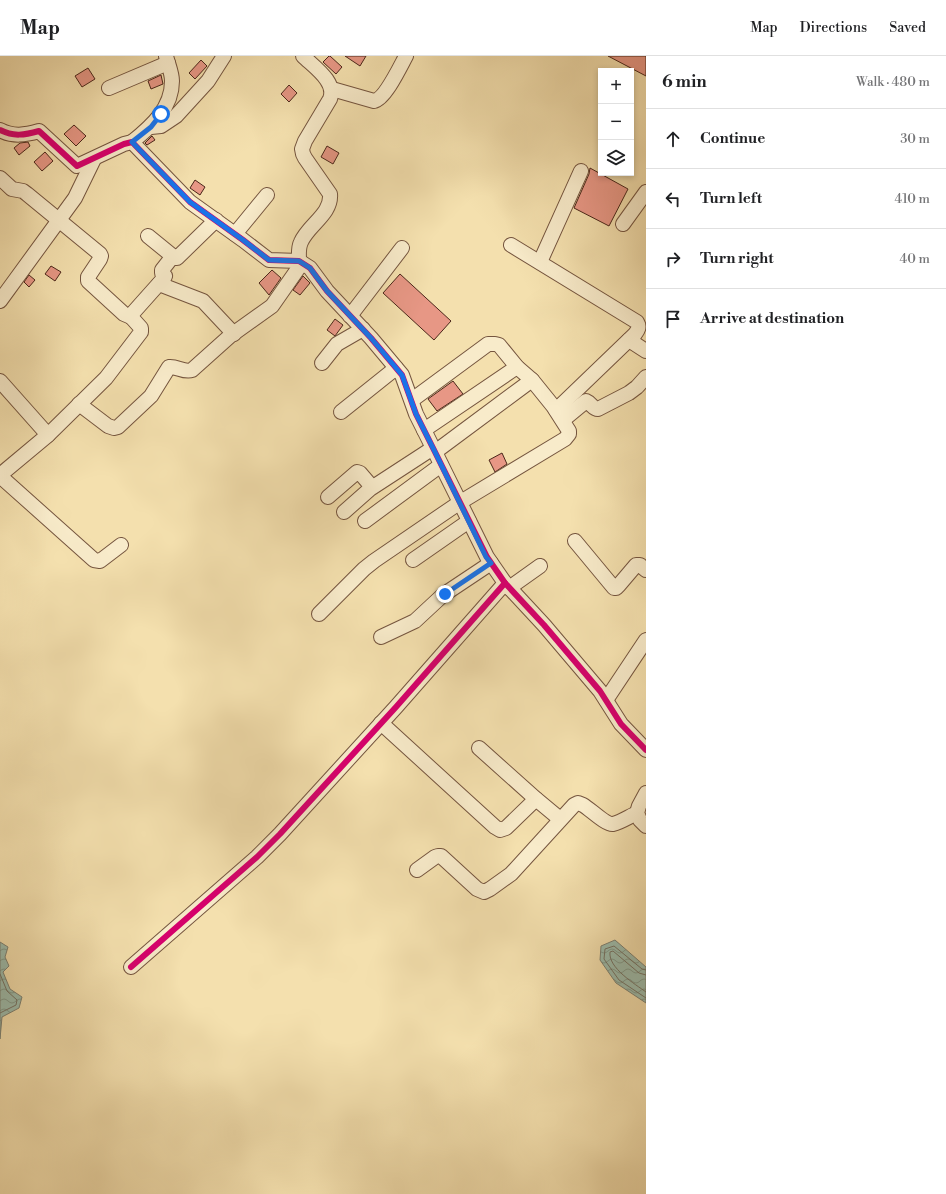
<!DOCTYPE html>
<meta charset="utf-8">
<style>
:root{--surface:#fff;--page:#f6f6f6;--text:#202124;--muted:#757577;--line:#e0e0e0}
body{margin:0;font-family:"Libre Bodoni",serif;background:var(--page);color:var(--text)}
.controls{position:absolute;right:12px;top:12px;display:grid;overflow:hidden;border-radius:0px;box-shadow:0 2px 6px #0003}
.controls button{width:36px;height:36px;display:grid;place-items:center;padding:0;border:0;border-bottom:1px solid var(--line);background:var(--surface);color:var(--text);font:20px sans-serif}
.stop{position:absolute;width:12px;height:12px;margin:-9px;border:3px solid #1a73e8;border-radius:50%;background:#fff}
.stop.end{background:#1a73e8;border-color:#fff;box-shadow:0 1px 4px #0008}
.list{margin:0;padding:0;list-style:none}
h2{display:flex;justify-content:space-between;align-items:center;height:52px;margin:0;padding:0 16px;font-size:17px}
h2 small{font-size:13px;font-weight:400;color:var(--muted)}
.list li{display:grid;grid-template-columns:26px 1fr auto;gap:12px;align-items:center;box-sizing:border-box;height:60px;padding:0 16px;border-top:1px solid var(--line)}
.list b{display:block;font-size:15px;white-space:nowrap}
.list em{font-size:13px;font-style:normal;color:var(--muted)}
.icon{flex:none;width:22px;height:22px;fill:none;stroke:currentColor;stroke-width:2;stroke-linecap:round;stroke-linejoin:round}
.map{position:relative;flex:none;width:646px;height:1138px;overflow:hidden}
header{display:flex;align-items:center;gap:24px;box-sizing:border-box;height:56px;padding:0 20px;background:var(--surface);border-bottom:1px solid var(--line)}
header strong{font-size:19px}
nav{display:flex;gap:22px;margin-inline-start:auto;font-size:14px}
main{display:flex}
aside{flex:1;background:var(--surface)}
.map>svg:first-child{display:block}
.water{fill:url(#water-waves);stroke:#7c8173}
.lines{fill:none;stroke-linecap:round;stroke-linejoin:round}
.shore{stroke:#747264;stroke-width:1}
.building{fill:#e79785;stroke:#4b271a}
.minor-casing{stroke:#75553f;stroke-width:16}
.minor{stroke:#f8ebca;stroke-width:14}
.cycleway-casing{stroke:#f8ebca;stroke-width:8}
.cycleway{stroke:#d6006c;stroke-width:6}
.route{stroke:#1a73e8;stroke-width:5}
</style>
<header>
<strong>Map</strong>
<nav><a>Map</a><a>Directions</a><a>Saved</a></nav>
</header>
<main>
<div class="map">
<svg width="646" height="1138" viewBox="0 0 646 1138">
<defs>
<pattern id="water-waves" width="16" height="10" patternUnits="userSpaceOnUse"><rect width="16" height="10" fill="#9cbdae"/><path d="M0 5q4-4 8 0t8 0" fill="none" stroke="#819a8d"/></pattern>
</defs>
<rect width="100%" height="100%" fill="#f4e0ae"/>
<filter id="stains"><feTurbulence type="fractalNoise" baseFrequency=".005" numOctaves="4"/><feColorMatrix values="0 0 0 0 .2 0 0 0 0 .09 0 0 0 0 .02 0 0 0 .5 -.17"/></filter>
<radialGradient id="worn" r=".72"><stop offset=".6" stop-color="#630" stop-opacity="0"/><stop offset="1" stop-color="#630" stop-opacity=".3"/></radialGradient>
<!-- water -->
<g class="water">
<polygon points="615,884 646,911 646,947 616,927 600,904 601,890"/>
<polygon points="0,886 8,891 5,901 9,910 3,916 10,933 22,941 19,952 2,961 0,983"/>
</g>
<g class="lines">
<!-- shore -->
<g class="shore">
<polyline points="646,914 642,913 614,890 605,893 604,903 619,924 646,942"/>
<polyline points="0,918 7,935 17,944 16,949 0,957"/>
<path d="M646,919L639,917L613,895L610,896C608,912 635,928 646,936"/>
</g>
</g>
<!-- building -->
<g class="building">
<polygon points="329,0 330,0 342,11 336,18 323,6"/>
<polygon points="345,0 366,0 360,10"/>
<polygon points="608,0 646,0 646,20"/>
<polygon points="201,4 207,10 195,23 189,17"/>
<polygon points="88,12 95,23 82,31 75,20"/>
<polygon points="161,19 163,28 151,33 148,25"/>
<polygon points="289,29 297,37 289,46 281,38"/>
<polygon points="74,69 86,80 76,90 64,78"/>
<polygon points="152,80 155,84 147,89 145,87"/>
<polygon points="28,86 30,90 19,99 14,92 20,87"/>
<polygon points="327,90 339,97 333,108 321,101"/>
<polygon points="45,96 53,105 42,115 34,106"/>
<polygon points="590,112 628,133 609,170 574,152 589,118"/>
<polygon points="195,124 205,131 200,139 190,132"/>
<polygon points="51,210 61,216 55,225 45,218"/>
<polygon points="272,214 281,222 269,239 259,227"/>
<polygon points="400,218 451,265 434,284 383,237"/>
<polygon points="29,219 35,224 29,231 24,226"/>
<polygon points="303,220 310,227 300,239 293,234"/>
<polygon points="335,263 343,269 335,280 327,274"/>
<polygon points="453,325 463,338 437,355 428,343"/>
<polygon points="502,397 507,408 495,416 489,404"/>
</g>
<g class="lines">
<defs>
<g id="minor">
<polyline points="109,32 168,7"/>
<path d="M332,33L374,45C385,43 400,11 406,0"/>
<polyline points="151,71 161,70 176,60 208,25 224,0"/>
<path d="M0,74C13,81 25,79 39,75L77,110L124,88L132,86L190,146L243,184L269,204L299,205L310,212L327,235L371,282L402,319L416,358L435,396L487,501L505,527L544,569L600,635L621,668L646,694"/>
<path d="M132,86C152,70 172,52 172,25C172,17 168,8 166,0"/>
<polyline points="0,122 12,133 23,135 27,138 100,198 101,200 100,203 88,221 88,225 124,258 131,261"/>
<polyline points="623,168 646,136"/>
<polyline points="235,178 267,139"/>
<polyline points="148,180 175,202 177,202 216,164"/>
<path d="M511,189L637,266C640,271 638,274 635,278L556,354"/>
<path d="M299,205C299,199 298,192 301,186C308,169 332,158 330,138L305,102L303,98L302,93L305,85L330,43C337,26 314,11 303,0"/>
<polyline points="540,206 581,115"/>
<polyline points="159,228 203,245 234,278"/>
<polyline points="0,245 75,142 94,103"/>
<polyline points="350,260 402,192"/>
<polyline points="629,284 646,295"/>
<polyline points="322,307 337,288 363,273"/>
<polyline points="0,325 48,379 0,419"/>
<polyline points="412,344 488,288 495,288 499,289 517,311 532,324 435,396"/>
<path d="M79,348L108,370L114,372L118,371L151,340L169,311C177,310 184,317 192,314L230,280L272,250L302,207"/>
<polyline points="341,356 396,312"/>
<path d="M563,364L586,345C591,347 593,353 598,353L629,337L637,331L646,321"/>
<polyline points="424,374 517,311"/>
<polyline points="48,379 106,322 141,276 141,272 132,262 131,259 164,222 165,220 162,217 162,214 173,200"/>
<polyline points="0,420 94,504 100,505 121,489"/>
<polyline points="328,441 357,416 360,417 372,431"/>
<polyline points="344,456 370,433 433,392"/>
<polyline points="365,465 441,409"/>
<polyline points="575,485 614,532 616,532 619,529 636,509 640,509 646,514"/>
<polyline points="413,504 469,465"/>
<polyline points="509,532 540,510"/>
<polyline points="319,558 364,513 374,505 459,447 565,383 569,378 569,375 553,350 532,324"/>
<polyline points="381,581 415,565 443,539 491,507"/>
<polyline points="606,644 646,584"/>
<polyline points="381,667 495,771 500,774 506,772 536,743"/>
<polyline points="479,692 536,743 560,763"/>
<polyline points="646,737 639,750 637,757 640,764 646,770"/>
<path d="M417,814L435,801L438,800H441L477,833L484,836L490,833L511,818L574,749L578,747L583,749C590,753 606,769 613,768C621,766 630,760 637,757"/>
<polyline points="131,911 257,801 280,778 396,651 505,527"/>
</g>
</defs>
<!-- minor casing -->
<use href="#minor" class="minor-casing"/>
<!-- minor -->
<use href="#minor" class="minor"/>
<defs>
<g id="cycleway">
<path d="M0,74C13,81 25,79 39,75L77,110L124,88L132,86L190,146L243,184L269,204L299,205L310,212L327,235L371,282L402,319L416,358L435,396L487,501L505,527L544,569L600,635L621,668L646,694"/>
<polyline points="131,911 257,801 280,778 396,651 505,527"/>
</g>
</defs>
<!-- cycleway casing -->
<use href="#cycleway" class="cycleway-casing"/>
<!-- cycleway -->
<use href="#cycleway" class="cycleway"/>
</g>
<g class="lines">
<!-- route -->
<polyline class="route" points="161,58 151,71 132,86 190,146 243,184 269,204 299,205 310,212 327,235 371,282 402,319 416,358 435,396 486,501 491,507 445,538"/>
</g>
<rect width="100%" height="100%" filter="url(#stains)"/>
<rect width="100%" height="100%" fill="url(#worn)"/>
</svg>
<div class="controls">
<button>+</button>
<button>−</button>
<button><svg class="icon" aria-label="layers" viewBox="0 0 24 24"><path d="M12 4l9 5-9 5-9-5zM3 14l9 5 9-5"/></svg></button>
</div>
<div class="stop" style="left:161px;top:58px"></div>
<div class="stop end" style="left:445px;top:538px"></div>
</div>
<aside>
<h2>6 min<small>Walk · 480 m</small></h2>
<ul class="list">
<li><svg class="icon" aria-label="ahead" viewBox="0 0 24 24"><path d="M12 20V5M6 11l6-6 6 6"/></svg><div><b>Continue</b></div><em>30 m</em></li>
<li><svg class="icon" aria-label="left" viewBox="0 0 24 24"><path d="M17 20v-9H6M10 6l-5 5 5 5"/></svg><div><b>Turn left</b></div><em>410 m</em></li>
<li><svg class="icon" aria-label="right" viewBox="0 0 24 24"><path d="M7 20v-9h11M14 6l5 5-5 5"/></svg><div><b>Turn right</b></div><em>40 m</em></li>
<li><svg class="icon" aria-label="arrive" viewBox="0 0 24 24"><path d="M6 21V4h12l-3 4 3 4H6"/></svg><div><b>Arrive at destination</b></div></li>
</ul>
</aside>
</main>
